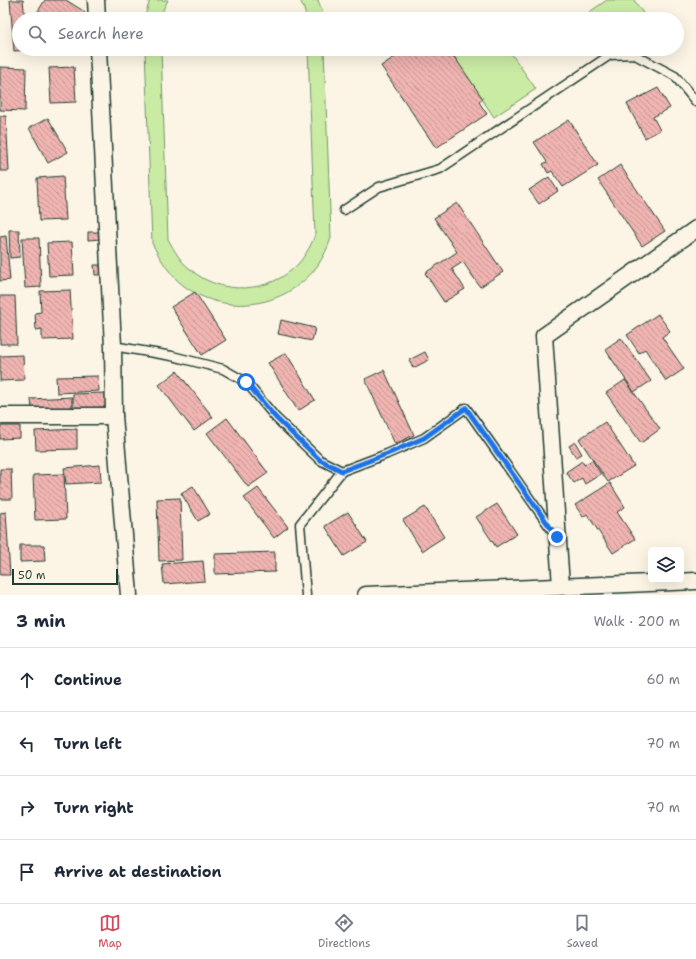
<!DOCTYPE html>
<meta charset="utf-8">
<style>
:root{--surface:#fff;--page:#f6f6f7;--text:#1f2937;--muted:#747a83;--line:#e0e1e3;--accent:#d1495b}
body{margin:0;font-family:"Shantell Sans",sans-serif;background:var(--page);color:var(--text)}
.controls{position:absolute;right:12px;bottom:12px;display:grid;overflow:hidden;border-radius:6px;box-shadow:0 4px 16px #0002}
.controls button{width:36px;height:36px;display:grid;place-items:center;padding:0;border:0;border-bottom:1px solid var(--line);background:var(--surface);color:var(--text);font:20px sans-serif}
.scale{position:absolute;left:12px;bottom:10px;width:106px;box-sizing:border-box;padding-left:4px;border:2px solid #1f3d34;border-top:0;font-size:11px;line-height:14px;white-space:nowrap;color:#1f3d34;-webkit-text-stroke:3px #fcf5e5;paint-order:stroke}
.stop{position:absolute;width:12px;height:12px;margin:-9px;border:3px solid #1a73e8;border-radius:50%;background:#fff}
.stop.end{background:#1a73e8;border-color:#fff;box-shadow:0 1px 4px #0008}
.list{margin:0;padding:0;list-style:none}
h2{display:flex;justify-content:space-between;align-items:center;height:52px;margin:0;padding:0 16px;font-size:17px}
h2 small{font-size:13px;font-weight:400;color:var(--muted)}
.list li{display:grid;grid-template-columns:26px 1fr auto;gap:12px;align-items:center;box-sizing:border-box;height:64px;padding:0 16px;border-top:1px solid var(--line)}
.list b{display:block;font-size:15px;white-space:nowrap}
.list em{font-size:13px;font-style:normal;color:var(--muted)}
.icon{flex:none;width:22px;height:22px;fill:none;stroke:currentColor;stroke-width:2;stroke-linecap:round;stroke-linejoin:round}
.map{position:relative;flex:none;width:696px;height:595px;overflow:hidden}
.search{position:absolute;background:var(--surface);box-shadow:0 4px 16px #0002;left:12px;right:12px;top:12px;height:44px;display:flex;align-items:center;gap:10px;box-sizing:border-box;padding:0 14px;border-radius:22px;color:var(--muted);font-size:15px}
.sheet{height:308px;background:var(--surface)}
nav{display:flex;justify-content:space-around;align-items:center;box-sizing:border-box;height:56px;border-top:1px solid var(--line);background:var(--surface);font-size:11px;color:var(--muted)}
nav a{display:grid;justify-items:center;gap:2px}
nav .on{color:var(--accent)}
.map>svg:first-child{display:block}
.pitch{fill:#c9eba4;stroke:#74946c}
.building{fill:url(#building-back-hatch);stroke:#1f3d34}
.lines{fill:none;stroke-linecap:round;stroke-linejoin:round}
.service-casing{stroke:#1f3d34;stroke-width:11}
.minor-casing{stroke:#1f3d34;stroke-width:19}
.service{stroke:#fcf5e5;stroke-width:8}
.minor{stroke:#fcf5e5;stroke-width:16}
.route{stroke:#1a73e8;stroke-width:5}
</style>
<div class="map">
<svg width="696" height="595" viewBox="0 0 696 595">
<defs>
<pattern id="building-back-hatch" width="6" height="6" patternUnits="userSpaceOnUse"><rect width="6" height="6" fill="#f0b4b1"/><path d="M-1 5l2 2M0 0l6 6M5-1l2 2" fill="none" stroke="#c29491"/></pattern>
</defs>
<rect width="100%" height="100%" fill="#fcf5e5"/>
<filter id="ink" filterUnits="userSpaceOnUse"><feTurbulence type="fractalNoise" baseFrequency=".025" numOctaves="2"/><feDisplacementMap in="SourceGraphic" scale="8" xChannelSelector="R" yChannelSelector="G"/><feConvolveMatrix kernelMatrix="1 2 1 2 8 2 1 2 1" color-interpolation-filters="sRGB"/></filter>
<g filter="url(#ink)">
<!-- pitch -->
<g class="pitch">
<polygon points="150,0 168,0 163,10 161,19 144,19"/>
<polygon points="300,0 318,0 323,14 323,19 307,19 303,6"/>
<polygon points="607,0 634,0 647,19 579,19"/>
<path d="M145,49H161L168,239C174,250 180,261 190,269C220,296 270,294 298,264C306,255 311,245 315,235L308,49H324L331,238C328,247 324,256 318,265C286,310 219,318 178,281C167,270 159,257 152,243Z"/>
<polygon points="448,49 508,49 536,89 494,117"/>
</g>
<!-- building -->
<g class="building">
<polygon points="10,0 23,0 25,19 19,19 19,49 27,49 27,50 14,51"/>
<polygon points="45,0 66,0 85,12 81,19 33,19"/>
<polygon points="407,49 449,49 483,99 479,102 487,114 436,148 381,66"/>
<polygon points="0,67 26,68 25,111 0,110"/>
<polygon points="74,67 76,102 51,103 49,68"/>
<polygon points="658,88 670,108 653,117 660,130 645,138 627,104"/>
<polygon points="0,116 6,116 9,171 0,171"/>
<polygon points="48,118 68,152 48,163 29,128"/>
<polygon points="569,120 598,165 563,187 552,171 548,173 543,164 547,162 534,142"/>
<polygon points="620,165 665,231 642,246 598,180"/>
<polygon points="63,176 66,220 39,221 37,178"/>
<polygon points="549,177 558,191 539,204 529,190"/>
<polygon points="457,203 503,272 480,287 463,262 452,269 465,289 444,302 425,273 457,252 434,218"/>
<polygon points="9,230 19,230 20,257 10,258"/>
<polygon points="88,232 100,232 101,239 88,240"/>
<polygon points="6,236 10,280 0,281 0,237"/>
<polygon points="22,238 39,238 41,287 25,288"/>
<polygon points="72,242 74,275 49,276 47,243"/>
<polygon points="94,265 103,265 104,275 95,275"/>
<polygon points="70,290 73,339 42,340 42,329 36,330 35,313 41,312 40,291"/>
<polygon points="195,292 226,340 202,355 171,307"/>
<polygon points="0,296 15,296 17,344 0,344"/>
<polygon points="658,314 670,331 662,337 684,369 666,381 645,349 639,353 627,335"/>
<polygon points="281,320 315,328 312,341 278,334"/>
<polygon points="621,338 651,381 634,392 605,349"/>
<polygon points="425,352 429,360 413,368 409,360"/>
<polygon points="286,353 315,400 298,411 268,363"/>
<polygon points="23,355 24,380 0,381 0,356"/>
<polygon points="384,370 414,435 395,444 365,379"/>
<polygon points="177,371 213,417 194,431 159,385"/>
<polygon points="98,376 99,391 57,393 56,377"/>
<polygon points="625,380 660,429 641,443 606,393"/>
<polygon points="107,393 108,407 73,408 73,394"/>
<polygon points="72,397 72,408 32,409 31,399"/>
<polygon points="227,418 268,473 248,487 207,433"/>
<polygon points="605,422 634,466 608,482 579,439"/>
<polygon points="0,426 20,426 20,438 0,439"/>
<polygon points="77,429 77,449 36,450 35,431"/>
<polygon points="575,442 582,454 576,457 569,446"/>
<polygon points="592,460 601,474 585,484 582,478 574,483 566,472 582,461 584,465"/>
<polygon points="100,465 101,482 66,484 64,468"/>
<polygon points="0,469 11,469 12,499 0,499"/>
<polygon points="64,474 66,519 35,520 33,475"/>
<polygon points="610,483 625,507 617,512 635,539 613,553 587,514 583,517 575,505"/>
<polygon points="193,486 210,514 198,521 181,493"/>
<polygon points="258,488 288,527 274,538 244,498"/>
<polygon points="180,498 182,560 159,561 157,499"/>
<polygon points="497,504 517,534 496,547 476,517"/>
<polygon points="425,507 444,537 422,551 403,520"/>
<polygon points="6,512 10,575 0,575 0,513"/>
<polygon points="348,512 367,542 344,556 325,526"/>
<polygon points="20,545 44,545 45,561 20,562"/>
<polygon points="275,552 275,572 215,574 215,554"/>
<polygon points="203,561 205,581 164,584 162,564"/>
</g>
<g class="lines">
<defs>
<g id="service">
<polyline points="344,210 379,187 440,169 610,55 633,54 675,76 696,102"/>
<polyline points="113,346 172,356 223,369 246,382 276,418 320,460 342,471 387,454 424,438 466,408 554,533"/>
<polyline points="306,595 300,524 342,471"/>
</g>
<g id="minor">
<polyline points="96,0 97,19"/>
<polyline points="98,49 113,346 114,416 129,595"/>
<polyline points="0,416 114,416"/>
<polyline points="561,586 544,336 696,229"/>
<polyline points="366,595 696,581"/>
</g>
</defs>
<!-- service casing -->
<use href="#service" class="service-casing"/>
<!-- minor casing -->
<use href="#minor" class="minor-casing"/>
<!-- service -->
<use href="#service" class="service"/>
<!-- minor -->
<use href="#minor" class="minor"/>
</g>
</g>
<g class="lines" filter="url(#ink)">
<!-- route -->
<polyline class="route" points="246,382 276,418 320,460 342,471 387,454 424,438 466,408 557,537"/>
</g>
</svg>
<div class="controls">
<button><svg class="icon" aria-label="layers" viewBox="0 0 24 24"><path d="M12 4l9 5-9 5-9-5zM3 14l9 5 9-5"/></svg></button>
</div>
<div class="scale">50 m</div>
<div class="stop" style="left:246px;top:382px"></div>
<div class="stop end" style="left:557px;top:537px"></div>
<div class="search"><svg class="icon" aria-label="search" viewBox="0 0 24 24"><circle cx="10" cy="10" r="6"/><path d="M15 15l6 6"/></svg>Search here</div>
</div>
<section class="sheet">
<h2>3 min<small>Walk · 200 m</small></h2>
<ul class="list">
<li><svg class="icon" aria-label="ahead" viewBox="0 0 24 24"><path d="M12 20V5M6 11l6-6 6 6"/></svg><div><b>Continue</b></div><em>60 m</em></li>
<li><svg class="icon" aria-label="left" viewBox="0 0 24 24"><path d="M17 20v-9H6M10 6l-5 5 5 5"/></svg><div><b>Turn left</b></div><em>70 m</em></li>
<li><svg class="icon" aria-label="right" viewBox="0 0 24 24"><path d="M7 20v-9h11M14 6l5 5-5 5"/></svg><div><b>Turn right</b></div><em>70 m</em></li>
<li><svg class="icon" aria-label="arrive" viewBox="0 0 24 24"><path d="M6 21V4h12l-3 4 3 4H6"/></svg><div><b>Arrive at destination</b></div></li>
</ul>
</section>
<nav>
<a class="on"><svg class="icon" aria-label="map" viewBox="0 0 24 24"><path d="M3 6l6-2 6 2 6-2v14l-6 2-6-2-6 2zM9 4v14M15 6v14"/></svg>Map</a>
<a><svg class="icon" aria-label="directions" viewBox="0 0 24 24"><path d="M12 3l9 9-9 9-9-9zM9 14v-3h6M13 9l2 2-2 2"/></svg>Directions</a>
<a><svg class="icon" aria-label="saved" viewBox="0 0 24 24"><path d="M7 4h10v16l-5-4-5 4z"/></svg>Saved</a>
</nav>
